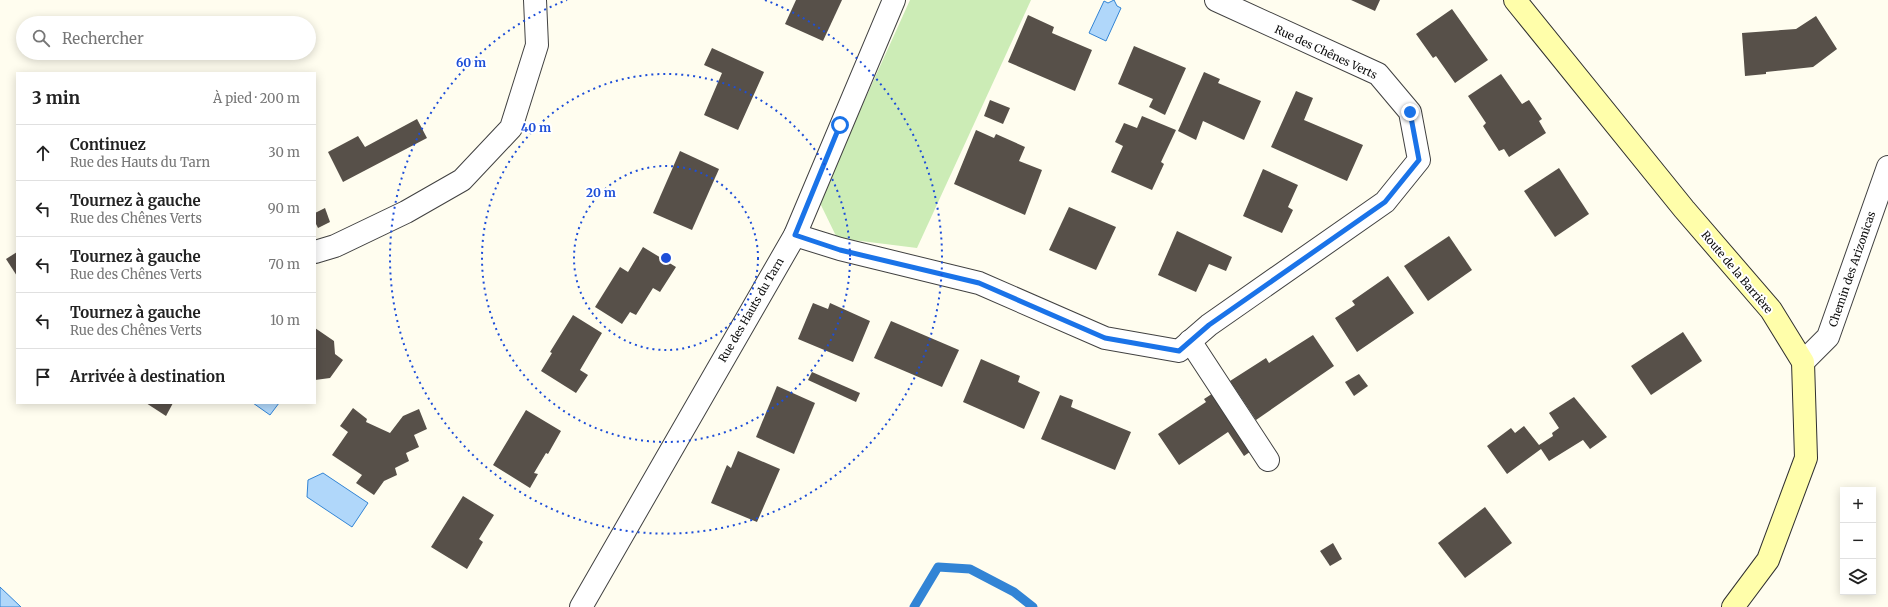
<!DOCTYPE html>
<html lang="fr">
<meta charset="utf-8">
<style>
:root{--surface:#fff;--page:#f2f2f2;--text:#222;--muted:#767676;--line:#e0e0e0}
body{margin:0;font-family:Merriweather,serif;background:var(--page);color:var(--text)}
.controls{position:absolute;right:12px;bottom:12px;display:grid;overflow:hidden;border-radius:0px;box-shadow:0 2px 10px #0003}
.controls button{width:36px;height:36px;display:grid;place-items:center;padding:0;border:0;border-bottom:1px solid var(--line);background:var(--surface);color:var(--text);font:20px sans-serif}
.stop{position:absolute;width:12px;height:12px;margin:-9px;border:3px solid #1a73e8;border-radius:50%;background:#fff}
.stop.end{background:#1a73e8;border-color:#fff;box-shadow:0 1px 4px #0008}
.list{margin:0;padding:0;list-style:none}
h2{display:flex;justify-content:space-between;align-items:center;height:52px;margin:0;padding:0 16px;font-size:17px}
h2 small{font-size:13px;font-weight:400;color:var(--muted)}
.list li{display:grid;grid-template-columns:26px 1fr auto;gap:12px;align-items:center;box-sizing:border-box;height:56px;padding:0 16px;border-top:1px solid var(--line)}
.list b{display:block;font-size:15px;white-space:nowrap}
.list p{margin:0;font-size:13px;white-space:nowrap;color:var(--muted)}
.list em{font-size:13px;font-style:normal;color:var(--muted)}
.icon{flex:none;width:22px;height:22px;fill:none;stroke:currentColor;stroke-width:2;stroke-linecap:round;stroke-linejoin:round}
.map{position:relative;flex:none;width:1888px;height:607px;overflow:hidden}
.search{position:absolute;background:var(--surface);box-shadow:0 2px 10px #0003;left:16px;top:16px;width:300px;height:44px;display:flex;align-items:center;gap:10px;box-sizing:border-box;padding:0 14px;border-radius:22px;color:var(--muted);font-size:15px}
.panel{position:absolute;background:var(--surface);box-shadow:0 2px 10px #0003;left:16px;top:72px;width:300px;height:332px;border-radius:0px}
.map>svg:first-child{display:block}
.green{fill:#ccecb6}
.water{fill:#b0d7fa;stroke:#3284d5}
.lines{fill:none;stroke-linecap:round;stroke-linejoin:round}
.stream{stroke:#3284d5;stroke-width:9}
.building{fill:#575049}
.street-casing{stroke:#414141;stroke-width:24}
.secondary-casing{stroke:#303030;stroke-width:24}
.street{stroke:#fff;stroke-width:22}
.secondary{stroke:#fffeaa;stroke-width:22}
.route{stroke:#1a73e8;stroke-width:5}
.ring{fill:none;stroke:#1d4ed8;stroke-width:2;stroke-dasharray:2 4}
.labels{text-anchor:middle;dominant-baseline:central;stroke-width:4;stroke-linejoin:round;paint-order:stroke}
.street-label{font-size:11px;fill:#0e0e0e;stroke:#fff}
.centre{fill:#1d4ed8;stroke:#fff;stroke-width:2}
.ring-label{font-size:12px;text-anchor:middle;font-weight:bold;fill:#1d4ed8;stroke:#fff;stroke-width:4;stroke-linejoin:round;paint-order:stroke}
</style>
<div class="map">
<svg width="1888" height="607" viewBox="0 0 1888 607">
<rect width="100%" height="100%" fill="#fffdef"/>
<!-- green -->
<polygon class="green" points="910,0 1031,0 917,248 837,238 819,201"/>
<!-- water -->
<g class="water">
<polygon points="1114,0 1117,6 1121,8 1106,41 1089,33 1104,1 1108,3"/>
<polygon points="253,403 279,403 270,415"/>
<polygon points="323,473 368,503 352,527 307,497 308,480"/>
<polygon points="0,587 21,607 0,607"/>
</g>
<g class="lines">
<!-- stream -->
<polyline class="stream" points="914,607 938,567 970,569 1014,592 1033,607"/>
</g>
<!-- building -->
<g class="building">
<polygon points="796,0 842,0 823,41 785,24"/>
<polygon points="1351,0 1380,0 1375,11"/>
<polygon points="1452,9 1488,60 1455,83 1436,56 1433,58 1416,34"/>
<polygon points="1028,15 1054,27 1052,33 1092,50 1075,91 1008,62"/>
<polygon points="1816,16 1837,49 1813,67 1766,72 1766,74 1745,76 1742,33 1796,29"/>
<polygon points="1134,46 1186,68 1165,115 1149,107 1153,99 1118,84"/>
<polygon points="712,48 764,72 738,130 704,115 722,73 704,65"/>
<polygon points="1204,72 1220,79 1218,83 1261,101 1244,140 1203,121 1196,140 1178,131"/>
<polygon points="1501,74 1522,104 1529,100 1542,119 1539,121 1546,133 1509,157 1504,149 1499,151 1483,126 1486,123 1468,96"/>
<polygon points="1296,91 1313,98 1304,120 1363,145 1347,181 1271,147"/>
<polygon points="990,100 1010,108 1003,124 984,116"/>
<polygon points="1142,116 1176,130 1161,162 1164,164 1152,190 1111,172 1123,146 1115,142 1124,123 1137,128"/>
<polygon points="417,119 427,138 343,182 328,152 358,136 365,147"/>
<polygon points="976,130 994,138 996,134 1025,147 1019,161 1042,170 1025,215 954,184"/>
<polygon points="680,151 719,169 692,230 653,213"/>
<polygon points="1559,168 1589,214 1555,237 1524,191"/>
<polygon points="1263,169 1298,185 1288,207 1293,210 1282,233 1243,216"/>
<polygon points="1069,207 1116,227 1096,270 1049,250"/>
<polygon points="325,208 330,222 318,228 315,222 315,213"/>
<polygon points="1177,231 1232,257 1226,271 1209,264 1196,292 1158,275"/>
<polygon points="1449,236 1472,270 1428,301 1404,266"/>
<polygon points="643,247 676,267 660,292 653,288 636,315 630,312 622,324 595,307 620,267 628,272"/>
<polygon points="17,252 17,276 6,259"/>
<polygon points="1388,276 1414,313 1357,352 1335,318 1355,305 1352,301"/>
<polygon points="813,303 828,309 830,303 870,321 853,362 798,339"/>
<polygon points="573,315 602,333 580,370 588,375 576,393 541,371 552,353 550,352"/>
<polygon points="891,321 959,350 942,387 874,358"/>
<polygon points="315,328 334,341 335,354 343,360 330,378 315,380"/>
<polygon points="1683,332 1702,361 1651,395 1631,366"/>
<polygon points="1313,335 1334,366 1256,420 1230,381 1266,358 1269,363"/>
<polygon points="981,359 1020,376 1018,382 1040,392 1024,429 963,402"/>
<polygon points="812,372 860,393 856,402 808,380"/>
<polygon points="1359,374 1368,386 1354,396 1345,382"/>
<polygon points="777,386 815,403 794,454 756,437"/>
<polygon points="1218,390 1257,447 1244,456 1228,432 1179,465 1158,434 1206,402 1204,399"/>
<polygon points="1060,395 1073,400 1071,407 1131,432 1115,470 1041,439"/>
<polygon points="1574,397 1607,437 1590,449 1583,440 1549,461 1541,449 1507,474 1487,446 1511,428 1515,433 1524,426 1539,445 1553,436 1552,433 1559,428 1549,413"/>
<polygon points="146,403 173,403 166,416"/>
<polygon points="353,408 367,419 366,422 390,433 403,416 419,409 427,429 414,435 419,447 406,453 409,461 395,468 397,475 384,481 374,495 356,483 362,475 332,455 348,432 340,426"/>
<polygon points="526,410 561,431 548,454 546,453 534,473 538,474 530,488 493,465"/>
<polygon points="738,451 780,469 757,522 711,503 727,465 731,468"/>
<polygon points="463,496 494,515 479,539 483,542 467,569 431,547"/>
<polygon points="1485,507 1512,543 1465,578 1438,543"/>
<polygon points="1333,543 1342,559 1330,566 1320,551"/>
</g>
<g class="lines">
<defs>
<g id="street">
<polyline points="795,235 840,249 979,283 1105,338 1179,351 1209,325 1385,202 1419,160 1410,112 1378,74 1216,0"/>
<polyline points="315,252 335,246 406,212 462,180 511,128 537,45 535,0"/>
<polyline points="1190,341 1268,460"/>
<polyline points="1803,362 1828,337 1888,167"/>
<polyline points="581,607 795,235 894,0"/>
</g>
<polyline id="secondary" points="1515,0 1684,209 1771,310 1803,362 1806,458 1768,560 1733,607"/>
</defs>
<!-- street casing -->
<use href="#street" class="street-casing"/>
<!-- secondary casing -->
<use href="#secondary" class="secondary-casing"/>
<!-- street -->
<use href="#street" class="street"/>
<!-- secondary -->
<use href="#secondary" class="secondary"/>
</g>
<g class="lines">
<!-- route -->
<polyline class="route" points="840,125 795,235 840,250 979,283 1105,338 1179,351 1209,325 1385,202 1419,160 1410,112"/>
</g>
<!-- distance rings -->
<g class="ring">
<circle cx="666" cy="258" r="92"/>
<circle cx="666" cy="258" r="184"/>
<path d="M765 0A276 276 0 1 1 567 0"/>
</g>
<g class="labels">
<!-- street labels -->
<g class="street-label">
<text transform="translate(1326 52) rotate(25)">Rue des Chênes Verts</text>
<text transform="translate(1852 269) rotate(-71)">Chemin des Arizonicas</text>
<text transform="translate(1737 272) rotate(50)">Route de la Barrière</text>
<text transform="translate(751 310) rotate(-60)">Rue des Hauts du Tarn</text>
</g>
</g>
<circle cx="666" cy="258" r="6" class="centre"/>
<g class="ring-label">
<text x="471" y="67">60 m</text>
<text x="536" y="132">40 m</text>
<text x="601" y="197">20 m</text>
</g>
</svg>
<div class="controls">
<button>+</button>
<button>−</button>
<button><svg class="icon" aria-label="layers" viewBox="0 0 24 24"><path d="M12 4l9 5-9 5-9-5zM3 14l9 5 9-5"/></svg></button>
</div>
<div class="stop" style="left:840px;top:125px"></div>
<div class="stop end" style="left:1410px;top:112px"></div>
<div class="search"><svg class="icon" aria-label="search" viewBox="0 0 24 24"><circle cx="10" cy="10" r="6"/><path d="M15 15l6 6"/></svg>Rechercher</div>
<section class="panel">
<h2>3 min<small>À pied · 200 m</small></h2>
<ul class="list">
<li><svg class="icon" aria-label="ahead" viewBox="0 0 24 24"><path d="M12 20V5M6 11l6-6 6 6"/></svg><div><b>Continuez</b><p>Rue des Hauts du Tarn</p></div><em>30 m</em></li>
<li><svg class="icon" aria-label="left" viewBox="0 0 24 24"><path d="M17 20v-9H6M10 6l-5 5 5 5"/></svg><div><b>Tournez à gauche</b><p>Rue des Chênes Verts</p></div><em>90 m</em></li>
<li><svg class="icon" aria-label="left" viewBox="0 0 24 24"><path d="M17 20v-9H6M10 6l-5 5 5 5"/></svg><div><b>Tournez à gauche</b><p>Rue des Chênes Verts</p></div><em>70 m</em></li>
<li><svg class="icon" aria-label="left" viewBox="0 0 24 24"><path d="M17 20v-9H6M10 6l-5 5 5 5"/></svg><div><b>Tournez à gauche</b><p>Rue des Chênes Verts</p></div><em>10 m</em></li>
<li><svg class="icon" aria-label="arrive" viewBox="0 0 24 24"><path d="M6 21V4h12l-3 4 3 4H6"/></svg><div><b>Arrivée à destination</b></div></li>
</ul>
</section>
</div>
